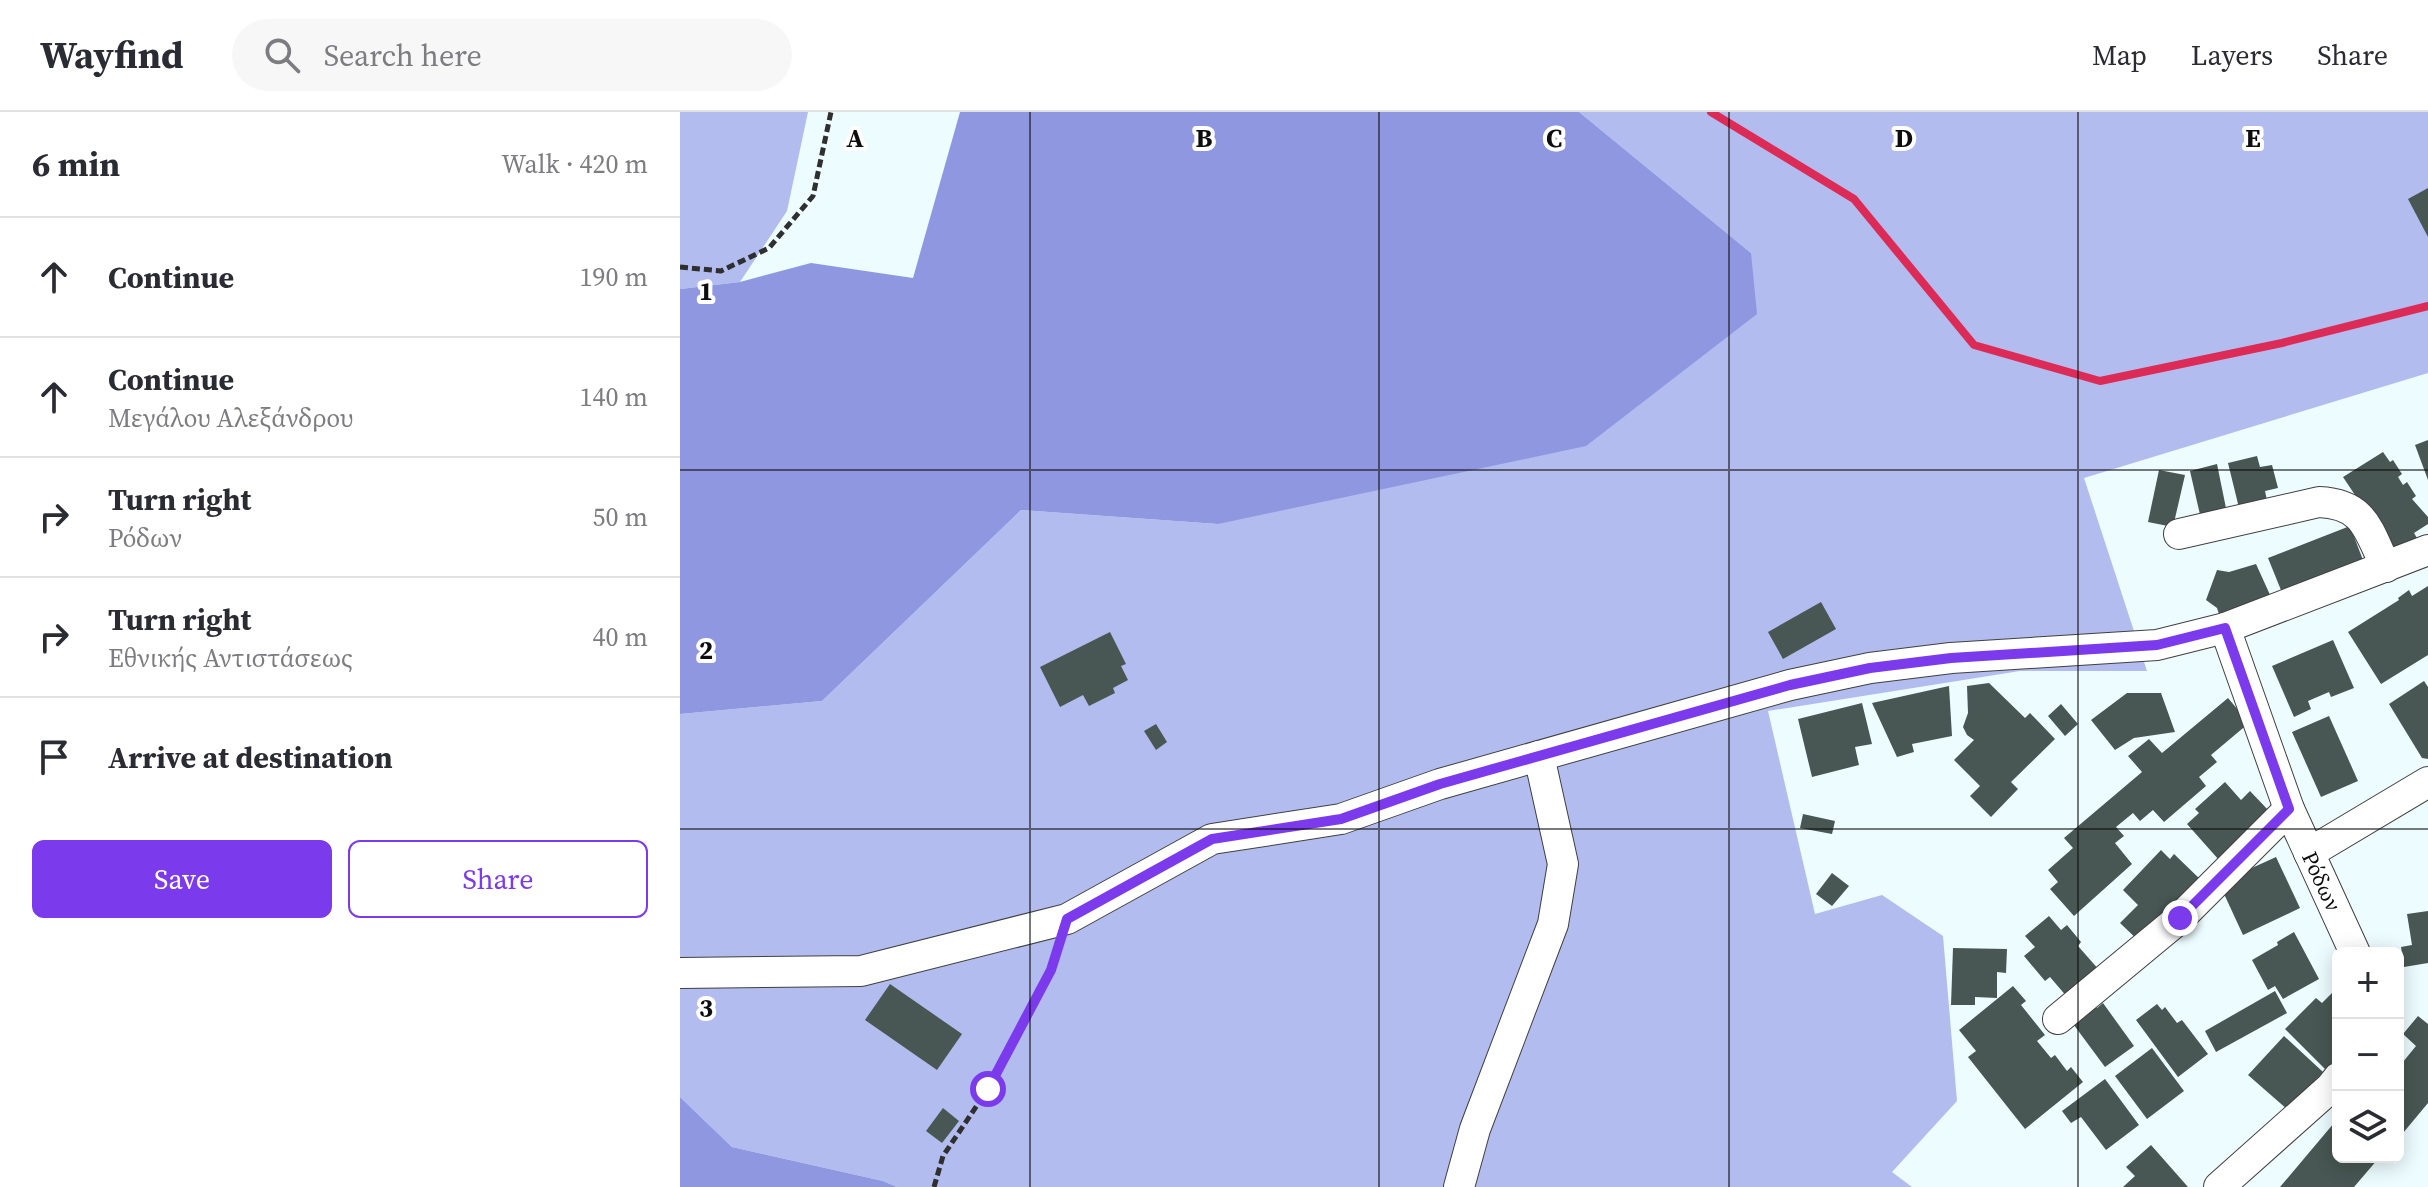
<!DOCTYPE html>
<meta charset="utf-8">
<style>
:root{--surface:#fff;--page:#f7f7f7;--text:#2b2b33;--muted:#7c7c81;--line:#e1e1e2;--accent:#7c3aed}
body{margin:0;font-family:"Source Serif 4",serif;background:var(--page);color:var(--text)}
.controls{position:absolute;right:24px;bottom:24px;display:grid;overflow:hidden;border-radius:12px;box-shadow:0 4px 20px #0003}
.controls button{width:72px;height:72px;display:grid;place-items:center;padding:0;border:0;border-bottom:2px solid var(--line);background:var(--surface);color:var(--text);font:40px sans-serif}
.stop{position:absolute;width:24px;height:24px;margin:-18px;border:6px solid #7c3aed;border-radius:50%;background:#fff}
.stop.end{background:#7c3aed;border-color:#fff;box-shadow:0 2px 8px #0008}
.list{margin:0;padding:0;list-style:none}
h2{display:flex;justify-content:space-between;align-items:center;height:104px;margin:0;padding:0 32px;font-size:34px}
h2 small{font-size:26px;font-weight:400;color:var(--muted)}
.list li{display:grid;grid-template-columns:52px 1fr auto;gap:24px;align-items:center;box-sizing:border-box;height:120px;padding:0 32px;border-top:2px solid var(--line)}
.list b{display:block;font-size:30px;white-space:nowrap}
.list p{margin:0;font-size:26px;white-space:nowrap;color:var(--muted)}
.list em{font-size:26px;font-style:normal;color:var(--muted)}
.actions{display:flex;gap:16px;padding:24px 32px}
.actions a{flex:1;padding:18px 0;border:2px solid var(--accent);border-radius:12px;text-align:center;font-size:28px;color:var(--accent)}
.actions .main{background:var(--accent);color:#fff}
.icon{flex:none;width:44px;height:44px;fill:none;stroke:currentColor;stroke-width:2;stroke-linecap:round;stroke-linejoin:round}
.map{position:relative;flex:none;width:1748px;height:1075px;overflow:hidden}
header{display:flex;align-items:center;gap:48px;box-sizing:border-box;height:112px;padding:0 40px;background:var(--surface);border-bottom:2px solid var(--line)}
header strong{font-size:38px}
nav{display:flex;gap:44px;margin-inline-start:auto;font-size:28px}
.search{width:560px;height:72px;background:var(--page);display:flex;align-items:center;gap:20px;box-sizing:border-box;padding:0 28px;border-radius:44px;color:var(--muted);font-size:30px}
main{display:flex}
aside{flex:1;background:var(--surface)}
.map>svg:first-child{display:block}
.green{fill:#b2bcee}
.forest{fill:#9097e1}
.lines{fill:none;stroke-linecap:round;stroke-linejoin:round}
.stream{stroke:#dc2b56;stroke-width:8}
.building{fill:#485753}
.minor-casing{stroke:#404040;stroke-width:32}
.path{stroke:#2f2f2f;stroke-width:5;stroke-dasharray:8 4;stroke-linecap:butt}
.minor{stroke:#fff;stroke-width:30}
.route{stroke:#7c3aed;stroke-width:10}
.grid{fill:none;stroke:#0d0d0d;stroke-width:2;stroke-opacity:0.55}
.labels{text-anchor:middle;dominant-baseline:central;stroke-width:8;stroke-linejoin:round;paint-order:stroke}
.street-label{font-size:22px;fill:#0d0d0d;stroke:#fff}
.grid-label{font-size:26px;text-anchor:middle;font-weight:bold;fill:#0d0d0d;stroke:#fff;stroke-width:8;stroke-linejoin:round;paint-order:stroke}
</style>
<header>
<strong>Wayfind</strong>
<div class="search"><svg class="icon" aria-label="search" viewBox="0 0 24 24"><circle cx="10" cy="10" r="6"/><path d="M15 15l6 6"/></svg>Search here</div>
<nav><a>Map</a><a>Layers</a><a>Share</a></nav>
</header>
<main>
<aside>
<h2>6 min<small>Walk · 420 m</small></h2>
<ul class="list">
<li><svg class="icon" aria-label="ahead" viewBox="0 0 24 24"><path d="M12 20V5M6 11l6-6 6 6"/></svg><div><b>Continue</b></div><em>190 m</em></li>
<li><svg class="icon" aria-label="ahead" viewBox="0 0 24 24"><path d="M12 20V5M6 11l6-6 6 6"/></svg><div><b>Continue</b><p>Μεγάλου Αλεξάνδρου</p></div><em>140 m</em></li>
<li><svg class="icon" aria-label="right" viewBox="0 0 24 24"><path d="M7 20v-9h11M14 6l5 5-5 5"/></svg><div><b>Turn right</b><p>Ρόδων</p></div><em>50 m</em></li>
<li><svg class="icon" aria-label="right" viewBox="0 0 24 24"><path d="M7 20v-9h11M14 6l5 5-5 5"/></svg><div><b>Turn right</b><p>Εθνικής Αντιστάσεως</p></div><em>40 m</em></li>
<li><svg class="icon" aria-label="arrive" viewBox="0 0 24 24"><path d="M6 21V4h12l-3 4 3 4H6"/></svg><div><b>Arrive at destination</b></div></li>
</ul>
<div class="actions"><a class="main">Save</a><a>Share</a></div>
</aside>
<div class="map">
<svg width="1748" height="1075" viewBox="0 0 1748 1075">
<rect width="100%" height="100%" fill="#edfcff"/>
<!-- green -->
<g class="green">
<polygon points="0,0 128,0 107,99 60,170 0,177"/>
<polygon points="899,0 1748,0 1748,261 1404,366 1467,559 1340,559 1088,599 1135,802 1202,783 1263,824 1277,989 1212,1060 1232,1075 217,1075 203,1069 52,1035 0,985 0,602 142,589 341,398 538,412 1071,141"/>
</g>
<!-- forest -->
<g class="forest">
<polygon points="280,0 899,0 1071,141 1077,202 906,334 538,412 341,398 142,589 0,602 0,177 60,170 131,151 233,166"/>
<polygon points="0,985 52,1035 203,1069 217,1075 0,1075"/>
</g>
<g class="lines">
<!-- stream -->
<polyline class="stream" points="1031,0 1174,87 1294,233 1420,269 1602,231 1748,194"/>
</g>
<!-- building -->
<g class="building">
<polygon points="1748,76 1748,125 1728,87"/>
<polygon points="1748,328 1748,368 1735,333"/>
<polygon points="1703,340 1710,350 1713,348 1722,362 1718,365 1723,373 1727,370 1736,384 1732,387 1748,405 1748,412 1734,421 1737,426 1713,441 1670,387 1675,383 1663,365"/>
<polygon points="1577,344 1580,355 1592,353 1598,376 1585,379 1588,393 1560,400 1548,351"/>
<polygon points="1537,352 1547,401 1521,407 1510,359"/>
<polygon points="1479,358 1505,363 1493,415 1468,410"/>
<polygon points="1670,414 1686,456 1605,488 1588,446"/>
<polygon points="1576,452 1591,485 1541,508 1537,496 1526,488 1537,458 1549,460"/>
<polygon points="1748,474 1748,543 1701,572 1668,520 1719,488 1718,486 1729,478 1732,484"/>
<polygon points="1141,490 1156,517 1103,547 1088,520"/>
<polygon points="430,520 446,552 441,554 448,568 433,576 435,581 409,594 403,583 380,595 360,555"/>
<polygon points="1653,528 1674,576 1651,585 1649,580 1628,589 1631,597 1614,605 1592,554"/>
<polygon points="1744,569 1748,575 1748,647 1742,646 1709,592"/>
<polygon points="1309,571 1345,606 1350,601 1375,627 1331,670 1338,677 1311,705 1290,684 1300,674 1274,648 1294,628 1287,623 1283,615 1288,601 1287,574"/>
<polygon points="1269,574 1272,624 1232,632 1234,640 1217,645 1192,591"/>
<polygon points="1447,581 1481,581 1495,620 1454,626 1435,638 1411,608"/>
<polygon points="1548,586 1569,611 1531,643 1537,650 1519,665 1526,674 1484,710 1473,698 1460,709 1453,701 1436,715 1444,724 1435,731 1452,752 1394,804 1370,777 1378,770 1368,758 1393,736 1384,726 1462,660 1448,644 1469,627 1482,641"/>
<polygon points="1182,591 1192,632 1175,635 1179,653 1132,665 1118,607"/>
<polygon points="1381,592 1398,612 1385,624 1368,604"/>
<polygon points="1649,604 1678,669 1641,685 1612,620"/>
<polygon points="476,612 487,630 476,638 464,619"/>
<polygon points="1545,670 1561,688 1570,679 1589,699 1539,748 1507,712 1519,701 1515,697"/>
<polygon points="1123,702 1155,709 1152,722 1120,716"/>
<polygon points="1481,738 1490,747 1494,742 1523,770 1462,832 1440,811 1458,793 1443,778"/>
<polygon points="1596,745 1620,796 1563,823 1539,771"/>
<polygon points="1152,761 1169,774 1152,794 1136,782"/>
<polygon points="1748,799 1748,851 1724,855 1721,835 1732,833 1727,802"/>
<polygon points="1369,804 1381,818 1387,813 1401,830 1398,834 1420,859 1388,886 1370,865 1365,869 1344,844 1355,835 1345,824"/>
<polygon points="1614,820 1639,867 1603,887 1595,874 1588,878 1572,848 1598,833 1597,830"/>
<polygon points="1273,836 1327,837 1326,861 1317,860 1317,886 1295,885 1295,893 1271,893"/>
<polygon points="210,872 282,922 257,958 185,908"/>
<polygon points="1333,874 1346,889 1341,893 1365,923 1357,929 1371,946 1375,943 1387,959 1391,955 1403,970 1345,1017 1288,945 1296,939 1279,918"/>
<polygon points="1658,875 1658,945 1646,958 1605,917 1636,886 1642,891"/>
<polygon points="1595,879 1607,901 1536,940 1525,919"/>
<polygon points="1411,887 1417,896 1423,891 1454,934 1425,955 1388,905"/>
<polygon points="1477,892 1482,898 1485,895 1497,911 1502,908 1528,942 1498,965 1456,908"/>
<polygon points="1738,904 1748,912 1748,991 1718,1027 1718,956 1736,934 1723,922"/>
<polygon points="1604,924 1643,960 1609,999 1568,963"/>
<polygon points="1472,936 1504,979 1467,1007 1435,964"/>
<polygon points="1425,967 1459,1013 1426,1038 1401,1005 1391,1011 1382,999"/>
<polygon points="263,996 279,1009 262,1031 246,1019"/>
<polygon points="1654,1011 1658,1014 1658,1045 1703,1045 1700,1049 1698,1047 1674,1075 1600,1075"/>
<polygon points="1471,1033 1508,1075 1443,1075 1455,1064 1446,1055"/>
</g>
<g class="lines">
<defs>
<g id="minor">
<path d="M1499,422L1639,390C1685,392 1688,418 1706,455"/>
<polyline points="1545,516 1609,697 1675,841"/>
<polyline points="1629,741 1748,670"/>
<polyline points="0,861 181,859 387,807 532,727 661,707 760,672 1110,573 1190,556 1271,546 1477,533 1545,516 1748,438"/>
<polyline points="1378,907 1500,806 1609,697"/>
<polyline points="779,1075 795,1017 873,812 883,752 859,644"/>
<polyline points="1539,1075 1650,976 1658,966"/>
</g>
</defs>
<!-- minor casing -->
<use href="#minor" class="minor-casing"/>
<!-- path -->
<g class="path">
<polyline points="0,155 41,159 89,136 133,84 151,0"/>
<polyline points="254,1075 263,1044 308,977 371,858 378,838"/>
</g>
<!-- minor -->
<use href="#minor" class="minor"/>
</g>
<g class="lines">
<!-- route -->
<polyline class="route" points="308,977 371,858 387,807 532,727 661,707 760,672 1110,573 1190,556 1271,546 1477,533 1545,516 1609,697 1500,806"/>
</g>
<!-- grid -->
<path class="grid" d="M350,0V1075M699,0V1075M1049,0V1075M1398,0V1075M0,358H1748M0,717H1748"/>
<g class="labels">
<!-- street labels -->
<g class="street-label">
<text transform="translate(1642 769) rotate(65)">Ρόδων</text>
</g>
</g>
<g class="grid-label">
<text x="175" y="35">A</text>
<text x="524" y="35">B</text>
<text x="874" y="35">C</text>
<text x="1224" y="35">D</text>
<text x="1573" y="35">E</text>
<text x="26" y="188">1</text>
<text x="26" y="547">2</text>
<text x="26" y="905">3</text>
</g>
</svg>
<div class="controls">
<button>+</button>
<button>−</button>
<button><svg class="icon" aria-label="layers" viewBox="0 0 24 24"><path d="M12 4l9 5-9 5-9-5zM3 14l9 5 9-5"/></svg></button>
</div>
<div class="stop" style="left:308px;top:977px"></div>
<div class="stop end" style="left:1500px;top:806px"></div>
</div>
</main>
